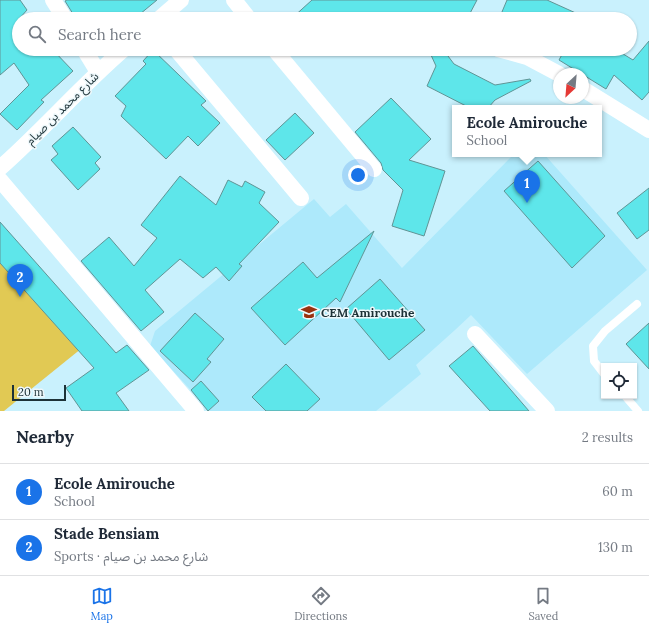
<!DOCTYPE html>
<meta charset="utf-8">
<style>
:root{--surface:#fff;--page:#f6f6f7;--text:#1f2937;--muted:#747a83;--line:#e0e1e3;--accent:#1a73e8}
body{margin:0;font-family:Lora,"Noto Sans Arabic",serif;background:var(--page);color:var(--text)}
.controls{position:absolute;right:12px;bottom:12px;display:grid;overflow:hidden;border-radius:0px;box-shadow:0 1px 3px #0004}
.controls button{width:36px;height:36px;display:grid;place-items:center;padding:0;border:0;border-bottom:1px solid var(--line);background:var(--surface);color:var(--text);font:20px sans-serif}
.compass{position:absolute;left:553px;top:68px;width:36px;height:36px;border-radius:50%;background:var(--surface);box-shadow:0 1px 3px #0004;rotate:206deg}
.scale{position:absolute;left:12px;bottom:10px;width:54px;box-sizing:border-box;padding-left:4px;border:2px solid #1d3237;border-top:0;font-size:11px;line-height:14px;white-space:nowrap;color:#1d3237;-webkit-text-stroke:3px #eef8fb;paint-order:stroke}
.you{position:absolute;left:358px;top:175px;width:14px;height:14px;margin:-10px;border:3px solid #fff;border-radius:50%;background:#1a73e8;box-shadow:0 0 0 6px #1a73e833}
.badge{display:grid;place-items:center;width:26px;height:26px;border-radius:50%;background:var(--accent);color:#fff;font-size:13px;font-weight:700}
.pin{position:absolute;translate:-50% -33px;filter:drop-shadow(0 1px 2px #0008)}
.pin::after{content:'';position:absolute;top:21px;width:14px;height:12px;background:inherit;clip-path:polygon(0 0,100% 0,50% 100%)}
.popup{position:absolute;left:452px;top:105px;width:150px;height:52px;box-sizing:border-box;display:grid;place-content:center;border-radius:0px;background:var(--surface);filter:drop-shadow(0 1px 3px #0005);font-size:13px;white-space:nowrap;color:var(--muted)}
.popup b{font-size:15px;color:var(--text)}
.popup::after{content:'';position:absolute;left:50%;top:100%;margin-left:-8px;border:8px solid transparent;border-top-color:var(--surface)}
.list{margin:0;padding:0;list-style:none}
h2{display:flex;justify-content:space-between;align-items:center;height:52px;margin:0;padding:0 16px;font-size:17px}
h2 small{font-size:13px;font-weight:400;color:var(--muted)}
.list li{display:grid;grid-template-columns:26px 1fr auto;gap:12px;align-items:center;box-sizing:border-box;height:56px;padding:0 16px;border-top:1px solid var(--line)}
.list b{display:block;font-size:15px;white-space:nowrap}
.list p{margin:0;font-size:13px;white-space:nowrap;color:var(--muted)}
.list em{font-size:13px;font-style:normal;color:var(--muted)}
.icon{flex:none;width:22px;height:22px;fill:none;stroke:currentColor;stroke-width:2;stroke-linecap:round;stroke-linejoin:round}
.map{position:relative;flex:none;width:649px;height:411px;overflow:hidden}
.search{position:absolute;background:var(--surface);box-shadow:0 1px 3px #0004;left:12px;right:12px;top:12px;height:44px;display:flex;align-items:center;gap:10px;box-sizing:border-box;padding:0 14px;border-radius:22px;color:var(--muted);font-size:15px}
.sheet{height:164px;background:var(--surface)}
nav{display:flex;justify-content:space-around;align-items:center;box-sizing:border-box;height:56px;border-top:1px solid var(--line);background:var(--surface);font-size:11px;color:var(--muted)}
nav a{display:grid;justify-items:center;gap:2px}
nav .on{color:var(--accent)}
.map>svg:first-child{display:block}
.built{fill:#ade9fb}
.green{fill:#e1c954}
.building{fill:#5ee6ea;stroke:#609495}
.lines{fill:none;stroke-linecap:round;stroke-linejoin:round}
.lane{stroke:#fff;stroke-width:8}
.street{stroke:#fff;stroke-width:16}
.labels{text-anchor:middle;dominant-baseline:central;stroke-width:3;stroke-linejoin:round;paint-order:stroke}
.street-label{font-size:12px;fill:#1d3237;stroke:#eef8fb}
.poi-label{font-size:12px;font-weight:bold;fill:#1d3237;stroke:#eef8fb;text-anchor:start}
</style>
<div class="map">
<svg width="649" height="411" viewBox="0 0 649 411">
<rect width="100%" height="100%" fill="#c9f1fd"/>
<!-- built -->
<polygon class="built" points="514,154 544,154 647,270 527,374 471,315 455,330 416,365 421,374 376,411 210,411 150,346 155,331 314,199 330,217 346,204 402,268"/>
<!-- green -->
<polygon class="green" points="0,245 82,348 4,411 0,411"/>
<!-- building -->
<g class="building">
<polygon points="0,0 20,0 27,10 19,19 19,49 52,49 73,71 41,100 44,102 17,130 0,114 29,85 14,63 0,75"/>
<polygon points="67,0 157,0 134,19 74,19 73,14 65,1"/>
<polygon points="312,0 477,0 467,19 291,19"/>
<polygon points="507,0 547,0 589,19 499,19"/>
<polygon points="649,41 649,92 642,100 614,75 606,89 559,60 565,49 615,49 633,60"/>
<polygon points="153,50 206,101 201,105 220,123 198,146 188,136 166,159 121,116 126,106 115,96 146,64 143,61"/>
<polygon points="445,52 454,64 495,85 530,79 531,81 495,100 488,108 470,108 427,86 436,66 431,55"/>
<polygon points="391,98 431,139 409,160 445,171 424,236 392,226 403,190 383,170 381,163 355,132"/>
<polygon points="295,113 314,133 285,160 266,140"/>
<polygon points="73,127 101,157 95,163 100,169 78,190 51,160 58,154 52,146"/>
<polygon points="538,161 605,236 572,268 504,191"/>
<polygon points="180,176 216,205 228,180 242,187 245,181 265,192 259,203 279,222 239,264 242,266 229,281 216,267 203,278 180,259 145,290 164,312 141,331 81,261 109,237 134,266 157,238 141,225"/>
<polygon points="649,188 649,230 637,239 617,213"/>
<polygon points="0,222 116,353 127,345 149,370 116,393 129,411 82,411 66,388 94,368 0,263"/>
<polygon points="374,231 340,302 336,298 285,345 251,308 303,262 317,278"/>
<polygon points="380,279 425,330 389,360 346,309"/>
<polygon points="195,313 224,339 207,359 211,362 193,382 160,351"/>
<polygon points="649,323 649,369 626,344"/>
<polygon points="473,346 529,411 490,411 449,366"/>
<polygon points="286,364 320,399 307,411 266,411 252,397"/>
<polygon points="201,381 219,401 208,411 191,390"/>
</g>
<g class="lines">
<!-- lane -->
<g class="lane">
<polyline points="604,374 594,361 593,346 605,331 637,304"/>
<polyline points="625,396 638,411"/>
</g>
<!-- street -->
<g class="street">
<polyline points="53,0 65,19"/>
<polyline points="234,0 249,19"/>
<polyline points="159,19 181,0"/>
<polyline points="84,49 98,72"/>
<polyline points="176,49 301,198"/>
<polyline points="274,49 374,169"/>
<polyline points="498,49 527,57 559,74"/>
<polyline points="583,89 649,130"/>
<path d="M0,168C43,130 81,86 124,49"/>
<polyline points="0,180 196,411"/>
<polyline points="475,334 547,411"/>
</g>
</g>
<!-- icons -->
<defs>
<symbol id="school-bare" viewBox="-9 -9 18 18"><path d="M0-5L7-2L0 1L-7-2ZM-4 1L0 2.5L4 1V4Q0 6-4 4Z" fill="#99320e" stroke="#eef8fb" stroke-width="2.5" paint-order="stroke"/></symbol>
</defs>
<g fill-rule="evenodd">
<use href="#school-bare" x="298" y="301" width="22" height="22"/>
</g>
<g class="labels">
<!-- street labels -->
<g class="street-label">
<text transform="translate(62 108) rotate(-45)">شارع محمد بن صيام</text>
</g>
<!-- poi labels -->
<g class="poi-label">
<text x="321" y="312">CEM Amirouche</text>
</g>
</g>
</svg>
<div class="controls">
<button><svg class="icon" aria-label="locate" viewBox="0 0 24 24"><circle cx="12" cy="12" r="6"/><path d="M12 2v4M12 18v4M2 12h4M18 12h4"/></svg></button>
</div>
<svg class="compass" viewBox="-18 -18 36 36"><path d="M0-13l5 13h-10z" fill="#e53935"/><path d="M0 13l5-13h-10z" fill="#747a83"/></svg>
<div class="scale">20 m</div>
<div class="you"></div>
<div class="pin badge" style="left:527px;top:203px">1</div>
<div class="popup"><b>Ecole Amirouche</b>School</div>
<div class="pin badge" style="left:20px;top:297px">2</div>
<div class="search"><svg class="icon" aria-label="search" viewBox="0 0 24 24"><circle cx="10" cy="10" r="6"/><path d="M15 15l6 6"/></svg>Search here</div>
</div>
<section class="sheet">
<h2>Nearby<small>2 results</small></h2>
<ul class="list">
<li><span class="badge">1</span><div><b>Ecole Amirouche</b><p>School</p></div><em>60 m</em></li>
<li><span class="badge">2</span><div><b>Stade Bensiam</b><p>Sports · شارع محمد بن صيام</p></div><em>130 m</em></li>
</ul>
</section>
<nav>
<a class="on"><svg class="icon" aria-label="map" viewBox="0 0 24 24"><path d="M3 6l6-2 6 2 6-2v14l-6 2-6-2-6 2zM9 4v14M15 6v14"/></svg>Map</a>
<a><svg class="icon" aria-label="directions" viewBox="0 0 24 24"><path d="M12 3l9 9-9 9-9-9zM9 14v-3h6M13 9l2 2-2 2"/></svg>Directions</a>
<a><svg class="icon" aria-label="saved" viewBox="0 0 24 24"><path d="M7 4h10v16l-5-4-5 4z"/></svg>Saved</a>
</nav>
